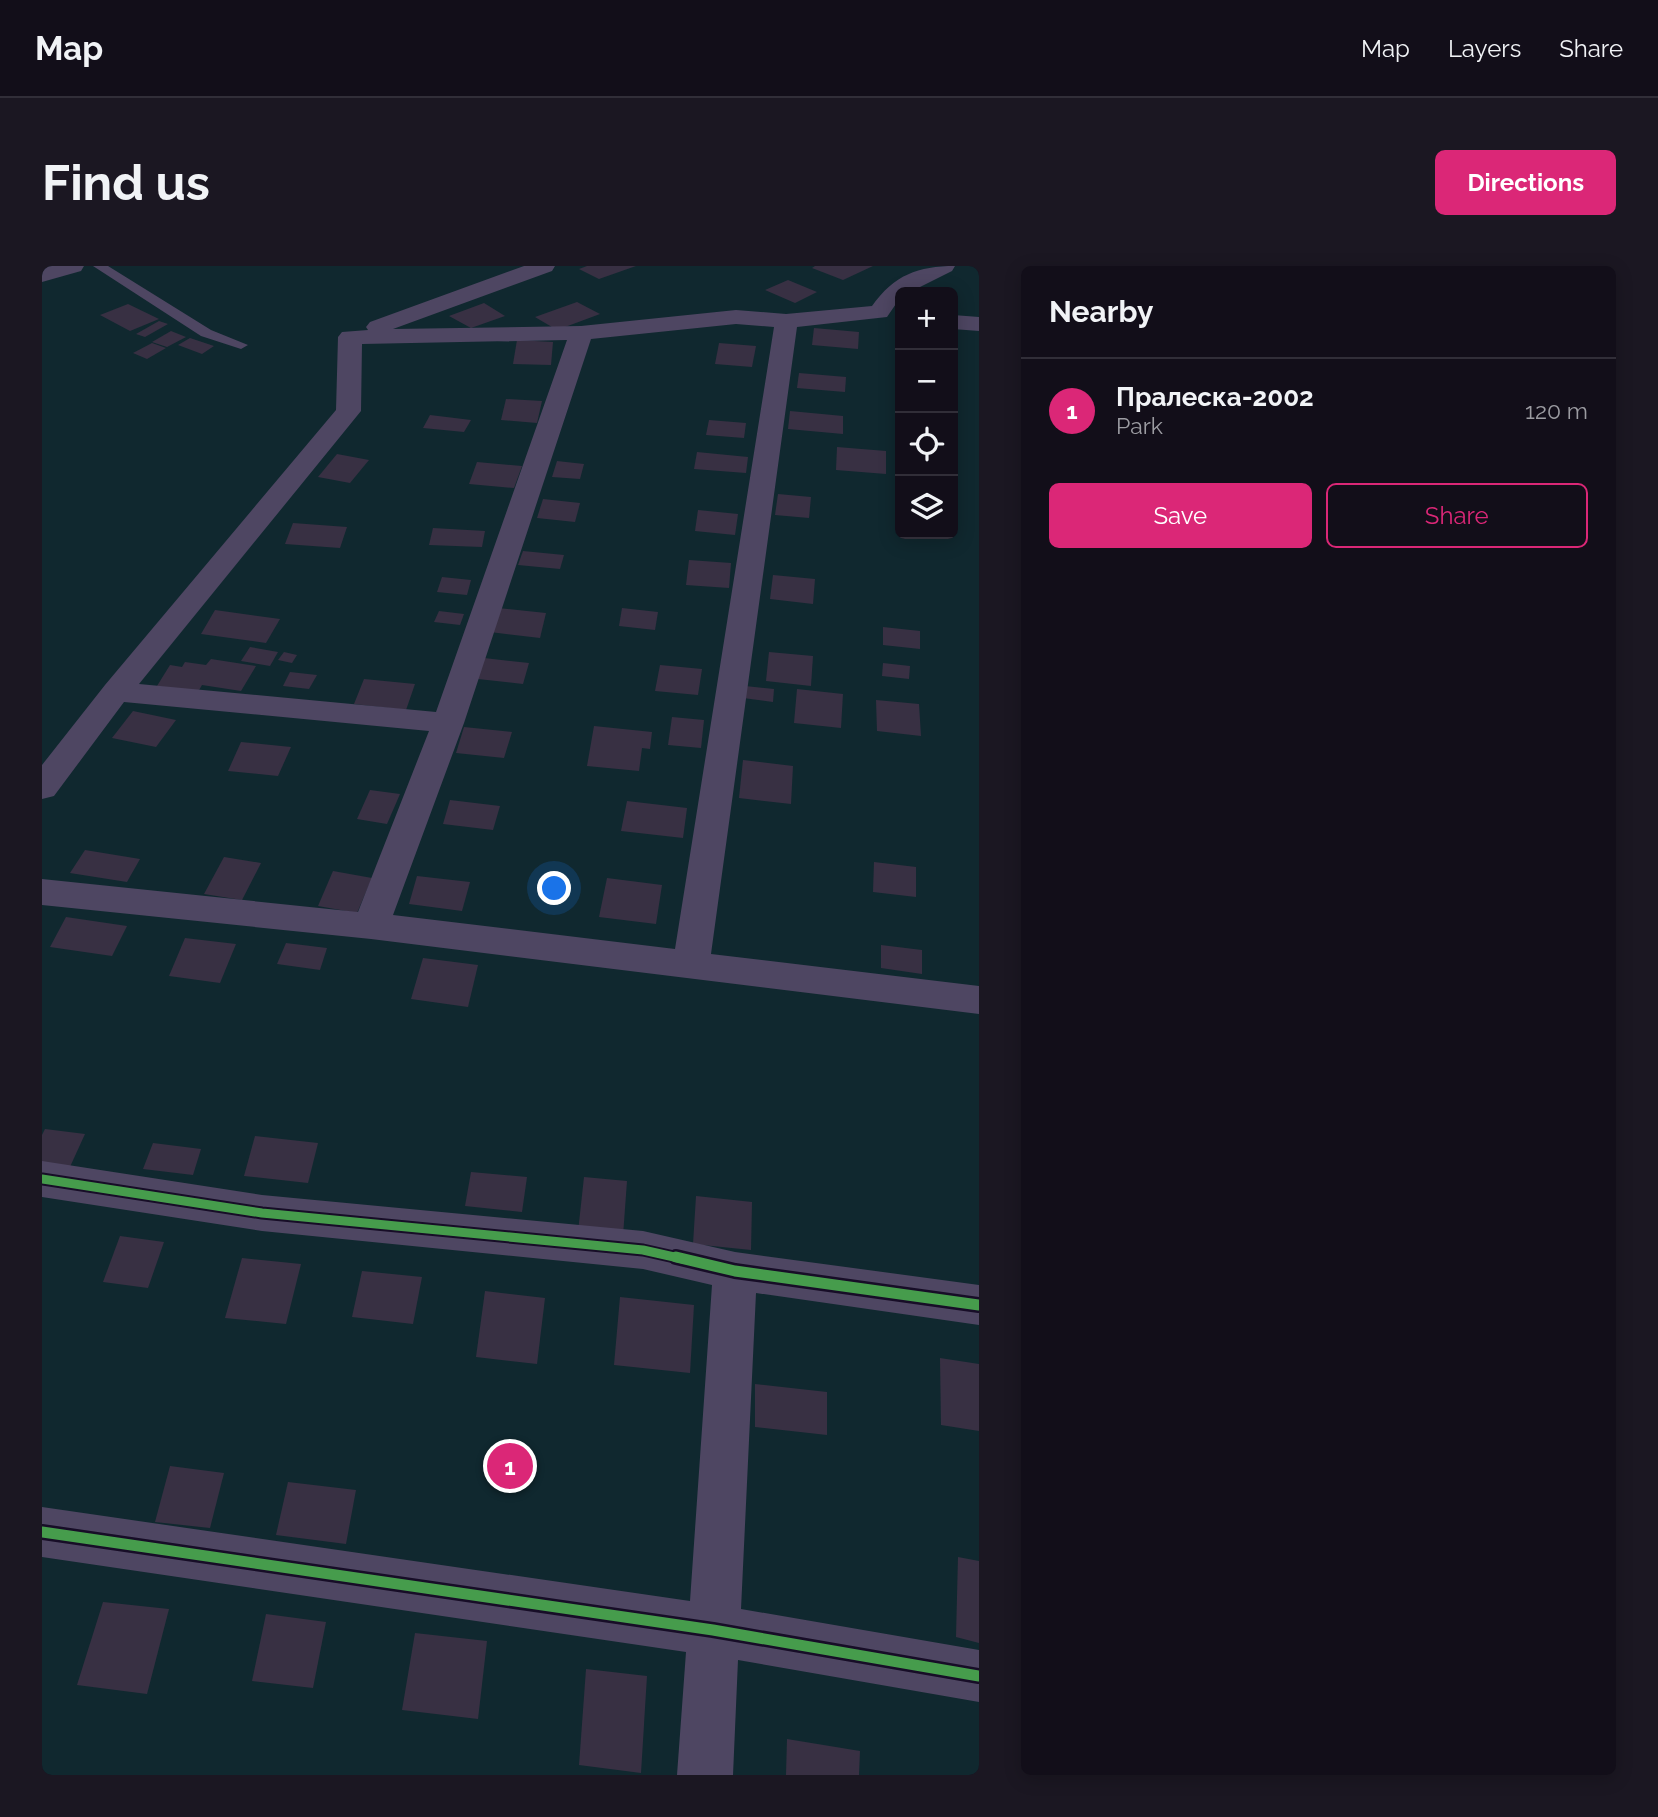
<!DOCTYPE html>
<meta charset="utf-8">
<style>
:root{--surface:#120e19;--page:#1b1722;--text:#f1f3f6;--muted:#9c9ca2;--line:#312e38;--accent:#db2777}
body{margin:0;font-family:Raleway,sans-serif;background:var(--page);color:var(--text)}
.controls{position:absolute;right:21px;top:21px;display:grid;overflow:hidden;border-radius:10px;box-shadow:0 4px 18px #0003}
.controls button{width:63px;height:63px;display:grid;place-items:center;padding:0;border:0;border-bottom:2px solid var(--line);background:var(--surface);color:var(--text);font:35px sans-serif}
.you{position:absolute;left:513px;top:623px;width:24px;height:24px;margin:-18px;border:5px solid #fff;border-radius:50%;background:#1a73e8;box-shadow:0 0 0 10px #1a73e833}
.badge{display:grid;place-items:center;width:46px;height:46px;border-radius:50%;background:var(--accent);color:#fff;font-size:23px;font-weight:700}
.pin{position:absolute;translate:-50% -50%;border:4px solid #fff;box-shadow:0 2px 7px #0006}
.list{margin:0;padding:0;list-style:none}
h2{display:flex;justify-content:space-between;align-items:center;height:91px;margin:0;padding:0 28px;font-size:30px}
h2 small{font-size:23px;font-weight:400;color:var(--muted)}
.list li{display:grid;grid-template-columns:46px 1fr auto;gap:21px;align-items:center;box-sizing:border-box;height:105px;padding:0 28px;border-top:2px solid var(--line)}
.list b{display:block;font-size:26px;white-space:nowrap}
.list p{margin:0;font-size:23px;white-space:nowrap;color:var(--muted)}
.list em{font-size:23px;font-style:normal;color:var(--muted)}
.actions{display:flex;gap:14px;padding:21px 28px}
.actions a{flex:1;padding:16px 0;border:2px solid var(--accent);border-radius:10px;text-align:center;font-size:24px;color:var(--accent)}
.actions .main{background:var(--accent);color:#fff}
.icon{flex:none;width:38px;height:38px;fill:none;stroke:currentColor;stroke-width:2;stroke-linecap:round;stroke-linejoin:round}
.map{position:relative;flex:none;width:937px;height:1509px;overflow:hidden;border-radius:10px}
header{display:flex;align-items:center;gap:42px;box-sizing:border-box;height:98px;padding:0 35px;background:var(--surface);border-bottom:2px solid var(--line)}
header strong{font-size:33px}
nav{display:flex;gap:38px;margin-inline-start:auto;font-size:24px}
.intro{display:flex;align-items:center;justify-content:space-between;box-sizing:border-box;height:168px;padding:0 42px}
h1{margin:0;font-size:49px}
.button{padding:18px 32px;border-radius:10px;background:var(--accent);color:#fff;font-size:24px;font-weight:700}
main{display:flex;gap:42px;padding:0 42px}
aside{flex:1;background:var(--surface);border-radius:10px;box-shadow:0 4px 18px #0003}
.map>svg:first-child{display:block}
.green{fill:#10282f;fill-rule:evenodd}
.building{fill:#383043}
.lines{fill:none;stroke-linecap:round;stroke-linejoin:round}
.lane{fill:#4e4662;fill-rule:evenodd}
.street{fill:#4e4662;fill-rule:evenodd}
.cycleway-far1-casing{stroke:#170d27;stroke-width:13}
.cycleway-casing{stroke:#170d27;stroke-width:16}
.cycleway-far1{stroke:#469c4c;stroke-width:9}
.cycleway{stroke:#469c4c;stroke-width:11}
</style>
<header>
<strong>Map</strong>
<nav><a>Map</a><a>Layers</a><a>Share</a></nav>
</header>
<div class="intro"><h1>Find us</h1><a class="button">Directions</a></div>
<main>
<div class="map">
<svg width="937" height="1509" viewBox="0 0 937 1509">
<rect width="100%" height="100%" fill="#181321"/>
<!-- green -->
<path class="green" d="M0,0H937V1509H0ZM858,26H911V268H858Z"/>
<!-- building -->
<g class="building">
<polygon points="545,0 594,0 557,13 537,3"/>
<polygon points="773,0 831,0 801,14 770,2"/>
<polygon points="746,14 775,26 753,37 723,24"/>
<polygon points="535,36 558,48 515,64 493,51"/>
<polygon points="442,37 463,50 429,62 407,50"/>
<polygon points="86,38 117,53 88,65 58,49"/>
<polygon points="117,55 126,58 103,71 94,68"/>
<polygon points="772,62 817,66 816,83 770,79"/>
<polygon points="129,65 144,71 125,81 110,76"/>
<polygon points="148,72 172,80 160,88 136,79"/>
<polygon points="475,74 511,76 509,99 471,98"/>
<polygon points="110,77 124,82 105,93 91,87"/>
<polygon points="677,77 714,80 710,101 673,98"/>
<polygon points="757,107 804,111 803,126 755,122"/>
<polygon points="464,133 500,135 495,157 459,154"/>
<polygon points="748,145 801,150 801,168 746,163"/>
<polygon points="388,149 429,154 422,166 381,162"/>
<polygon points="667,154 704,157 702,172 664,169"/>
<polygon points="795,181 844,185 844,208 794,204"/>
<polygon points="655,186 706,191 704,207 652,203"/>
<polygon points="295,188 327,194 308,217 276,211"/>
<polygon points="515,195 542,198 538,213 510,211"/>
<polygon points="435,196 480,200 472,222 427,218"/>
<polygon points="736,228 769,231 767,252 733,249"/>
<polygon points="501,233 538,237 533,256 495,252"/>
<polygon points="656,244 696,248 693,269 653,265"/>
<polygon points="251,257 305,261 298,282 243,278"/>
<polygon points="391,262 443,265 440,281 387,279"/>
<polygon points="481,285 522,289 518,303 476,299"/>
<polygon points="647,294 689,297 687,322 644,319"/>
<polygon points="731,309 773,313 771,338 728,333"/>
<polygon points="400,311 429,314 425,329 395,326"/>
<polygon points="456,342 504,347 498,372 448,366"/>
<polygon points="580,342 616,346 613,364 577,360"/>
<polygon points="173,344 238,353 224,377 159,368"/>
<polygon points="397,345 422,348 418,359 392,356"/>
<polygon points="841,361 878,365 878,383 841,379"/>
<polygon points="208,381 236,386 228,400 199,395"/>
<polygon points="242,386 255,389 250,397 236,394"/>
<polygon points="727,386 771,390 769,420 724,415"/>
<polygon points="442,392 487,397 481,418 436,413"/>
<polygon points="169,393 214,400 199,425 160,419 156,426 115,420 128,399 140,401 143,396 164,399"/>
<polygon points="841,397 868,400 867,413 840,410"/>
<polygon points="618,399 660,403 656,429 613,425"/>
<polygon points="248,406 275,409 267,423 241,420"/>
<polygon points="322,413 373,418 364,444 312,438"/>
<polygon points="703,420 732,423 731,436 701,432"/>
<polygon points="755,423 801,428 799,462 752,457"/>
<polygon points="834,434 877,438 879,470 835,465"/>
<polygon points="91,445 134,454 114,481 70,472"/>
<polygon points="630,451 662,454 659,482 626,479"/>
<polygon points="552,460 610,466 608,483 600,482 597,505 545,500"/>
<polygon points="422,461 470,466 462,492 414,487"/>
<polygon points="199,476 249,481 236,510 186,505"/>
<polygon points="701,494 751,500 749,538 697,532"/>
<polygon points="328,524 358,528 345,558 315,553"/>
<polygon points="408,534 458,540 451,564 401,558"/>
<polygon points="585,535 645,542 641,572 579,565"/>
<polygon points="43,584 98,593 85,616 28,607"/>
<polygon points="182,591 219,597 200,634 162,628"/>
<polygon points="832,596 874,601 874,631 831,626"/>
<polygon points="291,605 330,612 315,647 276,640"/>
<polygon points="375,610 428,616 420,645 367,638"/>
<polygon points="565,612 620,619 614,658 557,651"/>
<polygon points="24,651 85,660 70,690 8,681"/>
<polygon points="143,672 194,678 178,717 127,710"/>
<polygon points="244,677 285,682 278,704 235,698"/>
<polygon points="839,679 880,684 880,708 839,702"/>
<polygon points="381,692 436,699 426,741 369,733"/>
<polygon points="3,863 43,868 27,903 0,899 0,869"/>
<polygon points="213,870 276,877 266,917 202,910"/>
<polygon points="111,877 159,883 151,909 101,903"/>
<polygon points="429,906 485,911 480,946 423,940"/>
<polygon points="542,911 585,915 581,970 536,966"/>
<polygon points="654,930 710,936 709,984 651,978"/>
<polygon points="78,970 122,976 106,1022 61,1016"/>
<polygon points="200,992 259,998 244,1058 183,1052"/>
<polygon points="320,1005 380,1011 371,1058 310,1051"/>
<polygon points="443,1025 503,1032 495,1098 434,1091"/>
<polygon points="578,1031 652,1039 648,1107 572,1099"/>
<polygon points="898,1092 937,1098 937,1165 899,1159"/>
<polygon points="713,1118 785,1126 785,1169 713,1161"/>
<polygon points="128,1200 182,1207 168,1262 113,1256"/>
<polygon points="246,1216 314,1224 304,1278 234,1269"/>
<polygon points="916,1291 937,1295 937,1377 914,1371"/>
<polygon points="61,1336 127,1343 105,1428 35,1419"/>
<polygon points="224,1348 284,1356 271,1422 210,1415"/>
<polygon points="373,1367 445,1375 436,1453 360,1444"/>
<polygon points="544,1403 605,1410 599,1507 537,1499"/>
<polygon points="745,1473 818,1485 817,1509 744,1509"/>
</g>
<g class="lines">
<!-- lane -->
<polygon class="lane" points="51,0 66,0 169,64 206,79 199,83 159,70"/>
<!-- street -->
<g class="street">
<polygon points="7,0 42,0 39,5 0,16 0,2"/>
<path d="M482,0H513L510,5L351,63L539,60L694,44L744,48L830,40C852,9 876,0 913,0L910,5L868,26H858V32L845,51L755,61L669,688L937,720V748L329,673L0,639V613L316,646L387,465L82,436L12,530L0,533V499L63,419L294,144L296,71L300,66L326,64L324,61L328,56ZM694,58L732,61L633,683L351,649L422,457L549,73ZM525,74L394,446L97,418L319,145L320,78Z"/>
<polygon points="911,49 937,51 937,65 911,63"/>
<polygon points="0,895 220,929 601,965 693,986 937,1019 937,1059 714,1027 699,1343 937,1384 937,1436 696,1394 691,1509 635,1509 644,1386 0,1291 0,1241 648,1335 670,1019 601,1003 220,965 0,931"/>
</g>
<defs>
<polyline id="cycleway-far1" points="0,913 220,947 601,984 641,993"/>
<g id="cycleway">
<polyline points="634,991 693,1005 937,1039"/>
<polyline points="0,1266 671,1364 937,1410"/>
</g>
</defs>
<!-- cycleway-far1 casing -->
<use href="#cycleway-far1" class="cycleway-far1-casing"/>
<!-- cycleway casing -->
<use href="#cycleway" class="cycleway-casing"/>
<!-- cycleway-far1 -->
<use href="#cycleway-far1" class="cycleway-far1"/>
<!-- cycleway -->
<use href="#cycleway" class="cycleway"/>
</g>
</svg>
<div class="controls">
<button>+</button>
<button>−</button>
<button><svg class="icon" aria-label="locate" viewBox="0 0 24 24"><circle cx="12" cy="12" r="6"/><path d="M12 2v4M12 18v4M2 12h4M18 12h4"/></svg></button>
<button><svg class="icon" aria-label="layers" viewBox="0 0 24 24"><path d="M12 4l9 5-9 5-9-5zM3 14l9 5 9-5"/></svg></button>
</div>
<div class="you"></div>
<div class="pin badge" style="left:468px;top:1200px">1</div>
</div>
<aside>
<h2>Nearby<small></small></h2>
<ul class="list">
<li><span class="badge">1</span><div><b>Пралеска-2002</b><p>Park</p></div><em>120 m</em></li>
</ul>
<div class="actions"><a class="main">Save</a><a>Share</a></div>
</aside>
</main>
